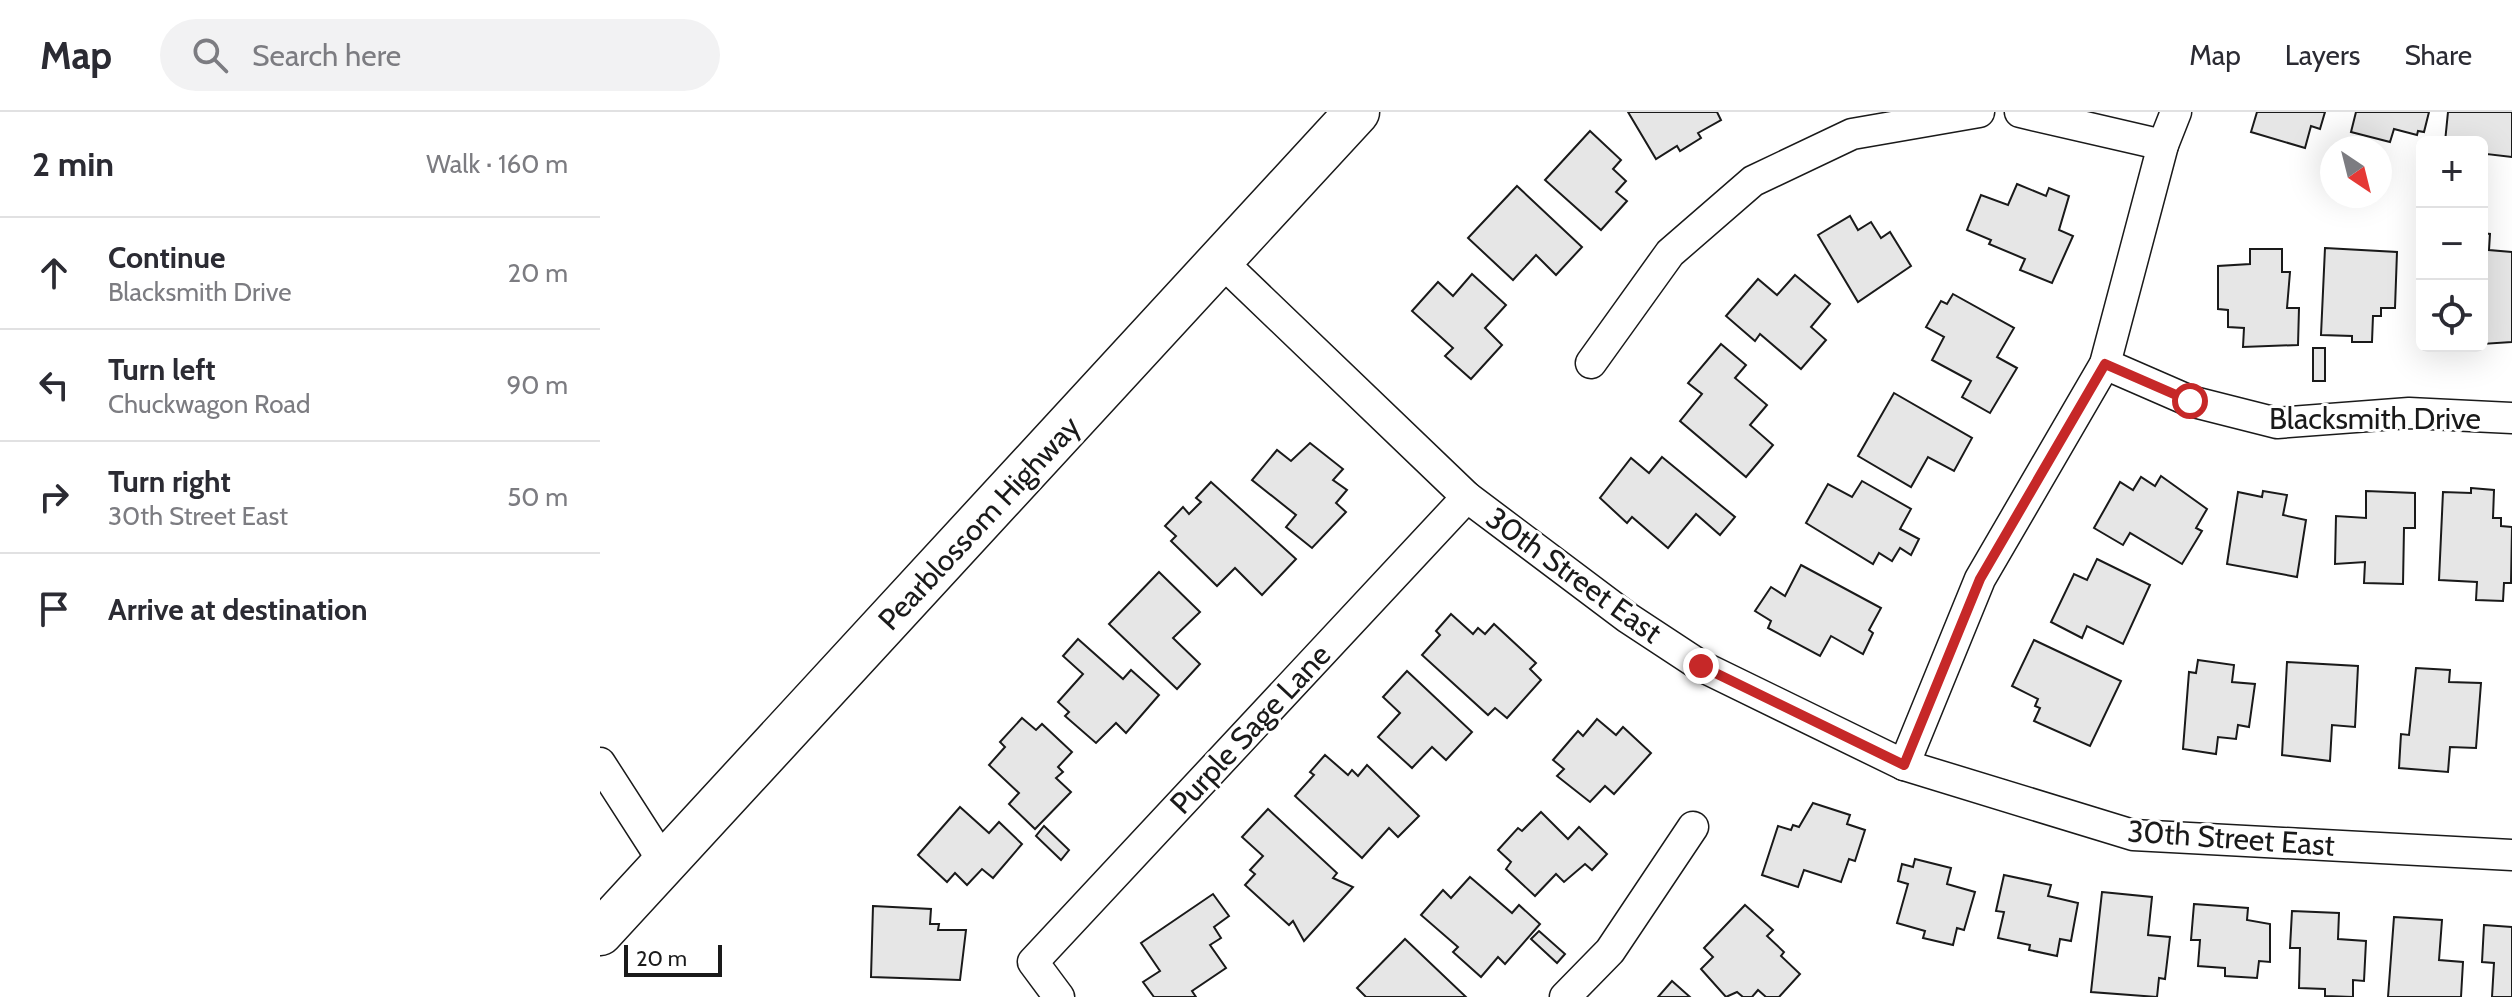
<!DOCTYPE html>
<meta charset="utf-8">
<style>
:root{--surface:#fff;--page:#f2f2f3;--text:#2b2b33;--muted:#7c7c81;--line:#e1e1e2}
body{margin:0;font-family:Cabin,sans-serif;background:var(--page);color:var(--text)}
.controls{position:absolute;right:24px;top:24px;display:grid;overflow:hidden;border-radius:12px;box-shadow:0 8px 32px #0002}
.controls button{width:72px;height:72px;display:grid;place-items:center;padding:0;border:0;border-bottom:2px solid var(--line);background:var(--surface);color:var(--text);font:40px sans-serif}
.compass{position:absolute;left:1720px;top:24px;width:72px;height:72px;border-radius:50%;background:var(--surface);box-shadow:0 8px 32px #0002;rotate:145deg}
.scale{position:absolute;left:24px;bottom:20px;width:98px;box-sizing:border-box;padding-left:8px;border:4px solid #1a1a1a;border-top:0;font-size:22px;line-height:28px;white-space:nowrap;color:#1a1a1a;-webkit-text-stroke:6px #fff;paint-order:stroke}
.stop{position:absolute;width:24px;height:24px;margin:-18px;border:6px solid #c62828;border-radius:50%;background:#fff}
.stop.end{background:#c62828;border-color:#fff;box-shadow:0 2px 8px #0008}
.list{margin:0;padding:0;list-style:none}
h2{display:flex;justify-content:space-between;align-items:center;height:104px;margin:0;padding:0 32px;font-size:34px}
h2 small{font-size:26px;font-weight:400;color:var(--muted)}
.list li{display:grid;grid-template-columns:52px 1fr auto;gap:24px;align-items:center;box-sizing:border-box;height:112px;padding:0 32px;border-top:2px solid var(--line)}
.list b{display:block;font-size:30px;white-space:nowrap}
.list p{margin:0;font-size:26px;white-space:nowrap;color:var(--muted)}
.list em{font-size:26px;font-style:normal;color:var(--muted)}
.icon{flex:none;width:44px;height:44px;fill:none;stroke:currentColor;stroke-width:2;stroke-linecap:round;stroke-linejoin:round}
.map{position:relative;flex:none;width:1912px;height:885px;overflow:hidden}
header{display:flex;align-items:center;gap:48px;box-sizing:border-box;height:112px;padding:0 40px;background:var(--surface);border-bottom:2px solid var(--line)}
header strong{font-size:38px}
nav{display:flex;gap:44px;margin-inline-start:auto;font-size:28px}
.search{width:560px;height:72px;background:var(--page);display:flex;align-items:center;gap:20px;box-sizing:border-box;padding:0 28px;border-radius:44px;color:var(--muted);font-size:30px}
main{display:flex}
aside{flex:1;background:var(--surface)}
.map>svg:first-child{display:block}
.building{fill:#e6e6e6;stroke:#1a1a1a;stroke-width:2}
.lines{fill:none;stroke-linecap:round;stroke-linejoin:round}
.street-casing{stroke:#1a1a1a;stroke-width:33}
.primary-casing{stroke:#1a1a1a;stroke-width:47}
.street{stroke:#fff;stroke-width:30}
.primary{stroke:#fff;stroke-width:44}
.route{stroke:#c62828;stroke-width:10}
.labels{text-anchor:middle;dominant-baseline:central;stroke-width:6;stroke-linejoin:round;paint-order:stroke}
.street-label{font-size:30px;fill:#1a1a1a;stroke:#fff}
</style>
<header>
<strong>Map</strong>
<div class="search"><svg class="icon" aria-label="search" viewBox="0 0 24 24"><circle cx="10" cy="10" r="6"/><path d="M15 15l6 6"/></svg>Search here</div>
<nav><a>Map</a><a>Layers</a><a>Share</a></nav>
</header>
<main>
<aside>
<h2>2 min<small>Walk · 160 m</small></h2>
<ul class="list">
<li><svg class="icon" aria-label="ahead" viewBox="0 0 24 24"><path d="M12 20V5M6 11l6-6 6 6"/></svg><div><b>Continue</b><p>Blacksmith Drive</p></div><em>20 m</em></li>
<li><svg class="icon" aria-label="left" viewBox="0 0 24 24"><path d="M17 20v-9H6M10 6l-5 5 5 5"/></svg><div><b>Turn left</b><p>Chuckwagon Road</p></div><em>90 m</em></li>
<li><svg class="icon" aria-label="right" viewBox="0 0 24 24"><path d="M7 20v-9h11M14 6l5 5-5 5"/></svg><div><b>Turn right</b><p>30th Street East</p></div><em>50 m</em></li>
<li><svg class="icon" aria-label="arrive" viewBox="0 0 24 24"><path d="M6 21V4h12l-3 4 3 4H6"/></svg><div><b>Arrive at destination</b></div></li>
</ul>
</aside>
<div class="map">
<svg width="1912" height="885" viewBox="0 0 1912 885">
<rect width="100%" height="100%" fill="#fff"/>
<!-- building -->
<g class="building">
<polygon points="1028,0 1117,0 1121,8 1098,21 1101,26 1080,39 1077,34 1056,47"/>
<polygon points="1657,0 1656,0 1725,0 1720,17 1711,14 1705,36 1651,20"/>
<polygon points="1756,0 1829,0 1824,20 1818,19 1817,23 1794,17 1790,30 1751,20"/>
<polygon points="1848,0 1912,0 1912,45 1887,42 1884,75 1882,30 1845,30"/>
<polygon points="990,19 1021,48 1013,57 1026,69 1016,80 1027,89 1001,118 945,68"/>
<polygon points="1417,72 1446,84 1449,76 1469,84 1459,118 1473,124 1452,171 1420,158 1425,147 1389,132 1391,128 1367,118 1381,83 1408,93"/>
<polygon points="917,74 982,135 956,163 936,143 913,168 868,126"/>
<polygon points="1250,104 1258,118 1271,110 1281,126 1290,120 1311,154 1258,190 1218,123"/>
<polygon points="1882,121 1890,122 1889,138 1912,140 1912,230 1882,232"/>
<polygon points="1725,136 1797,140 1795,196 1781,196 1781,204 1773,204 1772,230 1752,230 1752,224 1721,223"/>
<polygon points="1650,137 1682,137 1682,160 1690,160 1687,196 1699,196 1698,233 1643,235 1644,216 1628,215 1628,198 1618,197 1618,154 1650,152"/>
<polygon points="872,162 906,193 885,216 902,233 871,267 845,244 853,236 812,199 838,170 853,184"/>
<polygon points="1195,163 1230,192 1211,215 1226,228 1201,257 1160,222 1155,229 1126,204 1158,167 1177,183"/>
<polygon points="1353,182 1414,216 1397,245 1417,256 1390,301 1362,285 1371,269 1332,248 1344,225 1326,215 1341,189 1347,192"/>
<polygon points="1121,232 1146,253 1135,266 1167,293 1150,313 1173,333 1146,365 1080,309 1102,282 1088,271"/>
<rect x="1713" y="236" width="12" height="33"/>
<polygon points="1294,281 1372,326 1354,359 1328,345 1311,375 1258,344"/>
<polygon points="710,331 743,357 733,368 747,378 736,391 746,400 712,436 686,415 696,403 652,368 677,338 691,349"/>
<polygon points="1062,345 1135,405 1120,423 1096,402 1068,436 1032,405 1027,411 1000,386 1031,346 1049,361"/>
<polygon points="1561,364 1607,397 1596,416 1602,419 1582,452 1530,421 1523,433 1494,416 1520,370 1533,378 1541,365 1555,374"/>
<polygon points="1262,369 1311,397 1300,417 1319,427 1311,443 1300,436 1292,449 1279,441 1273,452 1206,411 1228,372 1252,385"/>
<polygon points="611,370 696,447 662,483 635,456 617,474 571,429 576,424 565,414 583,395 589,402 601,390 596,386"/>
<polygon points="1871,376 1894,378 1893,406 1901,406 1901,414 1912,415 1911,471 1904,471 1903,489 1876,488 1877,470 1839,468 1843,380 1871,381"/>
<polygon points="1663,379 1687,383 1683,403 1706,408 1697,465 1627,452 1638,380 1662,385"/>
<polygon points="1766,379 1815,381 1815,416 1804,416 1803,472 1764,471 1765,450 1735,452 1736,404 1766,406"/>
<polygon points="1497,447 1550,473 1523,532 1487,514 1482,526 1451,510 1474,462 1487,468"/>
<polygon points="1201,453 1281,496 1269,518 1273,521 1263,542 1231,524 1220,544 1168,516 1171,509 1155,499 1171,475 1185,484"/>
<polygon points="559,460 600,500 573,526 600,552 577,577 509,512"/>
<polygon points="851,502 873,522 878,516 885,522 894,512 936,551 930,557 941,568 907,606 895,596 888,603 822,543 840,523 836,519"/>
<polygon points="478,527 523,567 531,558 559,583 526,621 516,611 496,631 465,604 469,600 458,590 483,562 463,544"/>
<polygon points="1434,528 1521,569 1490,634 1434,609 1440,596 1435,594 1438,587 1412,574"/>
<polygon points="1598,548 1634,553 1632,570 1655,572 1649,615 1638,613 1636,627 1618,625 1616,642 1583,637 1589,560 1596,561"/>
<polygon points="1687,550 1758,554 1755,615 1732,613 1730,649 1682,643"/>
<polygon points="1816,556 1850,558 1849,570 1881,571 1876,636 1850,635 1848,660 1799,656 1801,622 1809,623"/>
<polygon points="807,559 872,620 846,648 832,635 812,656 778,625 800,601 783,585"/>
<polygon points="422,606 436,618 442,612 472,640 458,655 463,660 456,666 471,680 435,717 409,692 419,681 389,653 405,635 400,630"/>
<polygon points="997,607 1016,623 1023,615 1051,641 1014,682 1005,674 990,690 957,664 964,657 953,648 978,619 983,624"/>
<polygon points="725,643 748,663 752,658 758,664 767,653 819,704 798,725 789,716 762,746 695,684 714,663 710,660"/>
<polygon points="1213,691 1250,703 1247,712 1265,718 1255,749 1249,747 1241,770 1204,758 1198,775 1162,763 1178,714 1191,718 1193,713 1199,715"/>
<polygon points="360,695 389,721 399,710 422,732 393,766 382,757 367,773 355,761 347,770 318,743"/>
<polygon points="668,697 737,761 733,766 753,775 704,829 693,809 689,813 645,773 655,762 650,758 663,744 642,725"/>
<polygon points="941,700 968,727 979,715 1007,742 992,758 985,752 964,770 956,762 935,784 906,757 911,750 898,738 918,716 922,719"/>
<polygon points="444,714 469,738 461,748 436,724"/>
<polygon points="1315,747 1351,756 1347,772 1375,780 1364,818 1357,816 1353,833 1323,826 1325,819 1297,811 1308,772 1298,769 1302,752 1313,755"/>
<polygon points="1404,763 1451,773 1448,784 1478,791 1471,829 1460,827 1457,844 1429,838 1430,833 1398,826 1404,800 1396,799"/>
<polygon points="870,765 912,801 919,793 940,812 905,852 898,845 881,865 853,840 858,835 821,803 843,778 851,786"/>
<polygon points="1502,780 1552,785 1548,823 1570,825 1565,867 1559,866 1557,885 1491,880"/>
<polygon points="613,782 629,804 614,815 621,826 610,833 626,856 592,879 596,885 554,885 543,870 560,859 541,831"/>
<polygon points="1594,792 1648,796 1647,808 1670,812 1670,850 1659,849 1657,866 1625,864 1625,856 1598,854 1600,828 1591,828"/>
<polygon points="1145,793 1173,818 1167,824 1184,840 1181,844 1200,862 1179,885 1166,885 1158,878 1152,885 1143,885 1137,880 1126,885 1101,857 1113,845 1104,836"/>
<polygon points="273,794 331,797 330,812 339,812 338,818 366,818 360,868 271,865"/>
<polygon points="1692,799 1739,801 1738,827 1766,829 1764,869 1753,868 1753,885 1725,884 1725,877 1699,876 1700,836 1690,836"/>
<polygon points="1794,805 1842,808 1839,848 1863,850 1861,885 1788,885"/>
<polygon points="1884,813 1912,815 1912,885 1892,885 1894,851 1882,850"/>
<polygon points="939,819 965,842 957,851 931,827"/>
<polygon points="805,827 866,885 766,885 757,876"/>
<polygon points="1072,869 1090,885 1058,885"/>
</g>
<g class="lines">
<defs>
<g id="street">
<polyline points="1420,0 1563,33"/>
<polyline points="621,149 867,385 1028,506 1101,554 1304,653 1533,723 1912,743"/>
<polyline points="991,251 1070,141 1153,69 1252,22 1379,0"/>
<polyline points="1505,252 1590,289 1677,311 1809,301 1912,306"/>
<polyline points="0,651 65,752"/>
<polyline points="1304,653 1380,467 1505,252 1563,33 1576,0"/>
<polyline points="459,885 433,850 867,385"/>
<polyline points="965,885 1010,839 1093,715"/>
</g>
<polyline id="primary" points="0,821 757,0"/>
</defs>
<!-- street casing -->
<use href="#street" class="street-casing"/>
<!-- primary casing -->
<use href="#primary" class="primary-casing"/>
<!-- street -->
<use href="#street" class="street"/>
<!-- primary -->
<use href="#primary" class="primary"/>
</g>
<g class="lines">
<!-- route -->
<polyline class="route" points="1101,554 1304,653 1380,467 1505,252 1590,289"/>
</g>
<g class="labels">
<!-- street labels -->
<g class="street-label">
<text x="1775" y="306">Blacksmith Drive</text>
<text transform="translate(379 411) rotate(-47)">Pearblossom Highway</text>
<text transform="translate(974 463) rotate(36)">30th Street East</text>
<text transform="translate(650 617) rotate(-47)">Purple Sage Lane</text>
<text transform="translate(1631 726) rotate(4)">30th Street East</text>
</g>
</g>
</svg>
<div class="controls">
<button>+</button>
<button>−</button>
<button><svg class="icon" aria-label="locate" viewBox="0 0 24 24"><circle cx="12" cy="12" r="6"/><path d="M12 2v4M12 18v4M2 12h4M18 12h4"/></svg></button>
</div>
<svg class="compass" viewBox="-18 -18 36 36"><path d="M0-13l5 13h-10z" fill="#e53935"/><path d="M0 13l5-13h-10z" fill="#7c7c81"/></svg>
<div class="scale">20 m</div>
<div class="stop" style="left:1590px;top:289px"></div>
<div class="stop end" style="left:1101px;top:554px"></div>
</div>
</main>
